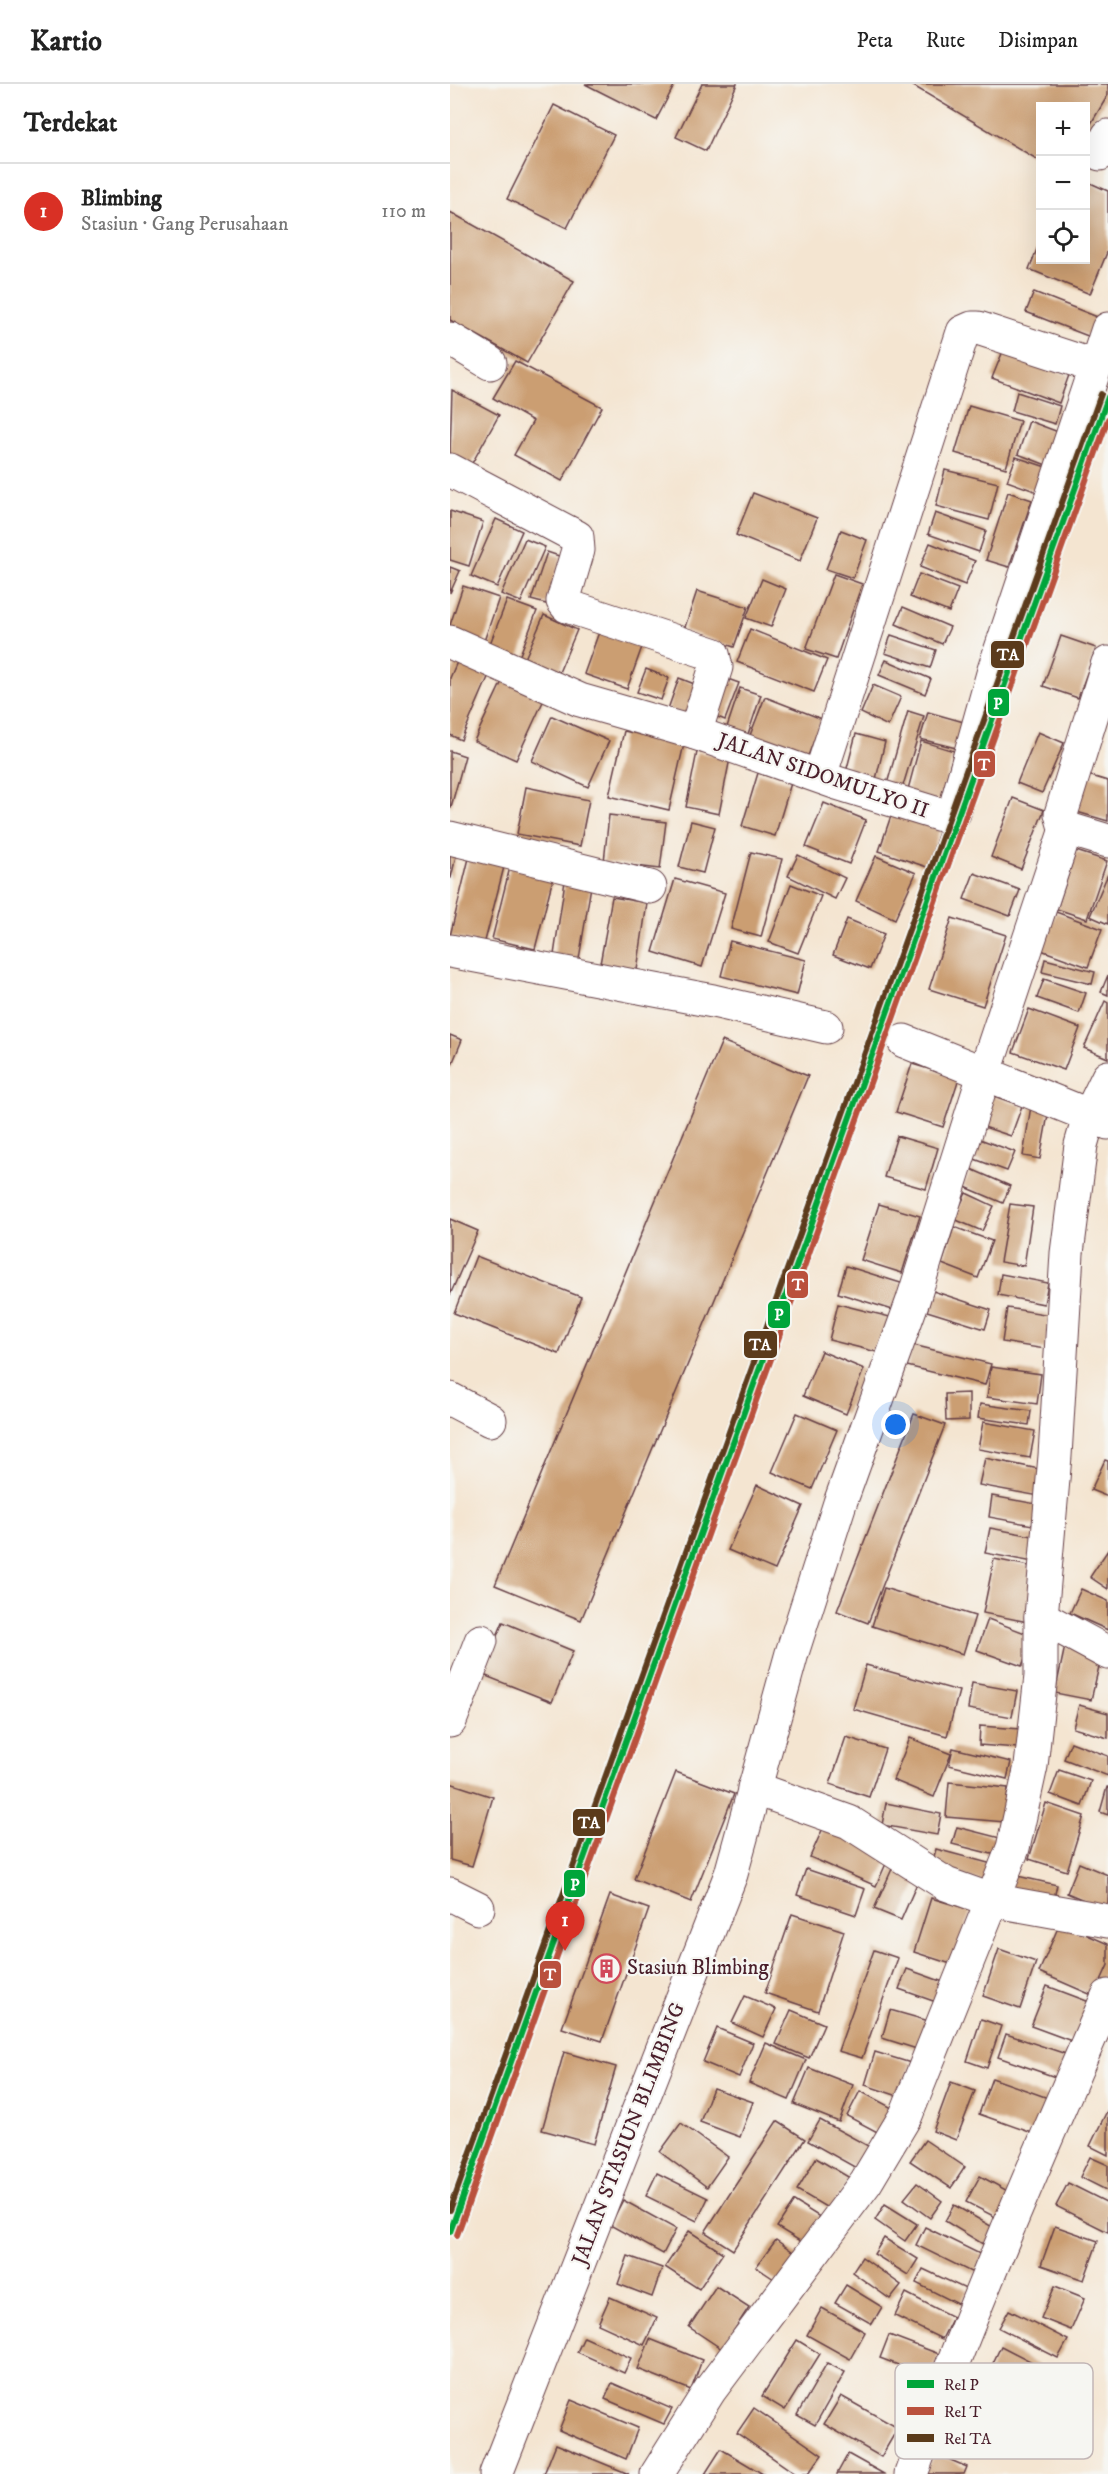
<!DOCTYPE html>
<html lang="id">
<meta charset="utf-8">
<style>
:root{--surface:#fff;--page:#f6f6f6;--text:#222;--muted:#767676;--line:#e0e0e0;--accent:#d93025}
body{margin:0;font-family:"IM FELL DW Pica",serif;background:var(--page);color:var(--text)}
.controls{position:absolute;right:18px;top:18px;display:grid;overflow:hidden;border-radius:0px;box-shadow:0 6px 24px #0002}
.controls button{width:54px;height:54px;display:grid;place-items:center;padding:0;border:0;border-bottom:2px solid var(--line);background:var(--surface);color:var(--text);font:30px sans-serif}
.you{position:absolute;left:446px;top:1341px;width:21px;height:21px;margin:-15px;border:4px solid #fff;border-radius:50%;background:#1a73e8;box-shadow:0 0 0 9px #1a73e833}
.badge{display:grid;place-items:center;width:39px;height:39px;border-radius:50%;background:var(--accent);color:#fff;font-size:20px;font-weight:700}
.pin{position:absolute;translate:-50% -50px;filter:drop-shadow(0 2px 3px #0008)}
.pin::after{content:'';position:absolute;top:32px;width:21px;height:18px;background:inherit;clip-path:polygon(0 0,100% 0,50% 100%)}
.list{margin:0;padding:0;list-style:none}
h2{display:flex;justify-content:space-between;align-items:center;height:78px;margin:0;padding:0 24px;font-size:26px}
h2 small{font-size:20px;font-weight:400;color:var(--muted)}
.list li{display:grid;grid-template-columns:39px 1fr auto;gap:18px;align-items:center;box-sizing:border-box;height:96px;padding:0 24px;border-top:2px solid var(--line)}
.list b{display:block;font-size:22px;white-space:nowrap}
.list p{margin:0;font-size:20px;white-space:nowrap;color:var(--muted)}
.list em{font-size:20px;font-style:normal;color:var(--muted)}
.icon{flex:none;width:33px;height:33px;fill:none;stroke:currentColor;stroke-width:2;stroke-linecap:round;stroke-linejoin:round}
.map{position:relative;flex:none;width:658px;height:2390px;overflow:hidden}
header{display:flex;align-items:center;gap:36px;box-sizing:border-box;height:84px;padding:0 30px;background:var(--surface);border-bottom:2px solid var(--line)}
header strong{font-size:28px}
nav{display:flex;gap:33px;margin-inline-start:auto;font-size:21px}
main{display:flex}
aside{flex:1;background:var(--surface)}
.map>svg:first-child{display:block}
.building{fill:#cb9e72}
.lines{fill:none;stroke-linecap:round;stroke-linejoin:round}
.minor-casing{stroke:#643d44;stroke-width:35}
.minor{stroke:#fff;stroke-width:33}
.rail-1-casing{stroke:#f6f6f2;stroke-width:10}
.rail-2-casing{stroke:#f6f6f2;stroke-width:10}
.rail-3-casing{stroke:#f6f6f2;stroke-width:10}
.rail-1{stroke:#00a53a;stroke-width:6}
.rail-2{stroke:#ba513d;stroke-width:6}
.rail-3{stroke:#5b3b1b;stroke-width:6}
.labels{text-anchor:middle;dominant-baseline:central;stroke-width:4.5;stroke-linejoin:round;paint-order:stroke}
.street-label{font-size:21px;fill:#4a1f2b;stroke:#f6f6f2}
.poi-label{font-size:21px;fill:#4a1f2b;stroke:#f6f6f2;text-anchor:start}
.key{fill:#f6f6f2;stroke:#c2b6b6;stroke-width:1.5}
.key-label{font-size:16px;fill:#4a1f2b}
.line-badge{stroke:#f6f6f2;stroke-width:2}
.badge-label{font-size:16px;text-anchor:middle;font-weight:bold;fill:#fff}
</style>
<header>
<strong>Kartio</strong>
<nav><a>Peta</a><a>Rute</a><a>Disimpan</a></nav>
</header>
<main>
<aside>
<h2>Terdekat<small></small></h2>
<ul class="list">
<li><span class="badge">1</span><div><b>Blimbing</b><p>Stasiun · Gang Perusahaan</p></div><em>110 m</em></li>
</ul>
</aside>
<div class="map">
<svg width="658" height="2390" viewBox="0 0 658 2390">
<rect width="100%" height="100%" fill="#f6f6f2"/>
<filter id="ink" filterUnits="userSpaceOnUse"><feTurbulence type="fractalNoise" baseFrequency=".0167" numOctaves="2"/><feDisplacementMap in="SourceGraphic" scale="12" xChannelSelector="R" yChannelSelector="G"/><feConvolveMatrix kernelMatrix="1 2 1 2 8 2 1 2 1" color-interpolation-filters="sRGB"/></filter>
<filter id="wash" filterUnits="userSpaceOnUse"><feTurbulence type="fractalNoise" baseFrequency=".008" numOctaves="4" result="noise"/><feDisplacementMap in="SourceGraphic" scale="24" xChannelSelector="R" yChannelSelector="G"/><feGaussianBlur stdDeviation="1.35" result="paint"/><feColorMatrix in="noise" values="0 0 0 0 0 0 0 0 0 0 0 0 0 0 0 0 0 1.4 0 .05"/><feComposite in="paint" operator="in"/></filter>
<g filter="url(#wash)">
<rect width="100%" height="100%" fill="#f4e5d1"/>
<g id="blocks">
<!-- building -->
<g class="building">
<polygon points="135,0 225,0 206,36"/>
<polygon points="252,0 287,0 256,67 226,53"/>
<polygon points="460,0 658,0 658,11 636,48 636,22 590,22 590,77"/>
<polygon points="104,21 164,51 117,144 57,115"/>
<polygon points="636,97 658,107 658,166 640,210 579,185 590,158 590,176 636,176"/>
<polygon points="0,128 124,197 77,279 0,236"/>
<polygon points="584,208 650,234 643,254 576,228"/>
<polygon points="553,267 619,291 609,319 542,294"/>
<polygon points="65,277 152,323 112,397 64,371 83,337 43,314"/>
<polygon points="2,306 49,331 21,381 0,370"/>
<polygon points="567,308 610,322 605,340 562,327"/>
<polygon points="519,322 570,337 556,384 505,369"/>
<polygon points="579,337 611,349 599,382 568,370"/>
<polygon points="566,373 602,385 593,410 557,397"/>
<polygon points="495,386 548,399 539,436 486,422"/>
<polygon points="558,408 582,416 559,483 536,476"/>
<polygon points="303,409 367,434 350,477 286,451"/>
<polygon points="0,427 33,438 19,482 0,476"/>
<polygon points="485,429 536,447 529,468 478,450"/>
<polygon points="46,435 72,447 47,503 21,492"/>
<polygon points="391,446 417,456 403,494 376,485"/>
<polygon points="75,455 95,463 71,518 51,510"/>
<polygon points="480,459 525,477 515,501 470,483"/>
<polygon points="97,468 112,473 96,520 81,516"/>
<polygon points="0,483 10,487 0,509"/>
<polygon points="384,490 412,500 386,575 356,565"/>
<polygon points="469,490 508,505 499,528 460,513"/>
<polygon points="312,495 336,505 321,543 296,534"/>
<polygon points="13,502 49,514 33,560 0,549 0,541"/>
<polygon points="247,507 298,523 284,563 234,546"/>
<polygon points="57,516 87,527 66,581 36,570"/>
<polygon points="453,523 500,543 492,560 446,540"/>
<polygon points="94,531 127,546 107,593 73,579"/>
<polygon points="300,545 377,576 364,608 287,578"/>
<polygon points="149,548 192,563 177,605 134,590"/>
<polygon points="441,551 486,566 480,584 435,569"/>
<polygon points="611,552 646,564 628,614 593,602"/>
<polygon points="436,576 481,595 475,610 429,591"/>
<polygon points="7,578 39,591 11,656 0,651 0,594"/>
<polygon points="196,585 219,594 211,616 187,608"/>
<polygon points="55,591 97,609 66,676 24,657"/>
<polygon points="272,593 289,599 275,636 258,629"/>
<polygon points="229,594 252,603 242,633 218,625"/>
<polygon points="423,601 451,613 438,642 411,629"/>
<polygon points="290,604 311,611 298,650 277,643"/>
<polygon points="315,613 372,635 355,680 297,659"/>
<polygon points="458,627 474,632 452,705 437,700"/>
<polygon points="478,628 521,640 514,666 470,655"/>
<polygon points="102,632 159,657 138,703 82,677"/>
<polygon points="174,647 234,660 219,726 159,712"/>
<polygon points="588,648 614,659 592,709 567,699"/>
<polygon points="406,650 435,658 426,695 396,688"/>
<polygon points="471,657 504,667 490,719 457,709"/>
<polygon points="0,667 15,672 1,723 0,722"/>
<polygon points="247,668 280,674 269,730 236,723"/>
<polygon points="308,689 341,699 325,752 292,742"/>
<polygon points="638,691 658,697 658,737 627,728"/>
<polygon points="76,703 139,716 130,762 67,750"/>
<polygon points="563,714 594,726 571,785 541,773"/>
<polygon points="374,719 416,736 399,780 356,763"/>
<polygon points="442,729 490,745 477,783 429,767"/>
<polygon points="159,731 216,738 210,785 154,778"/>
<polygon points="241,737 265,743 253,789 229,783"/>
<polygon points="626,767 657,777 637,835 607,825"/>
<polygon points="301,768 332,775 311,853 281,845"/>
<polygon points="20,770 55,779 34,861 0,852"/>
<polygon points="0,771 6,772 1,794 0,794"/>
<polygon points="348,771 395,794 385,815 338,792"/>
<polygon points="426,772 466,789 445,835 406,817"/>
<polygon points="60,783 103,794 85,865 42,855"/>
<polygon points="524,789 570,806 560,832 514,815"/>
<polygon points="658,790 658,840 640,832"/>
<polygon points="225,795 275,809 252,883 203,868"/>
<polygon points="115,797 141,802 129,875 104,871"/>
<polygon points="341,800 371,812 348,869 319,858"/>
<polygon points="162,813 197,819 187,886 150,880"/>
<polygon points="606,828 652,845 638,883 591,866"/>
<polygon points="502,834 556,851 533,922 479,905"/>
<polygon points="397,835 434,850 420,885 383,871"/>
<polygon points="280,857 356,876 347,911 271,892"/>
<polygon points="595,875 645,888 642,900 592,888"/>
<polygon points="658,891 658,911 651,908"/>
<polygon points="594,895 636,909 629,929 587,914"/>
<polygon points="655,917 658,919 658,974 634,964"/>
<polygon points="579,925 630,944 614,986 563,968"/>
<polygon points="0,951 12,956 0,985"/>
<polygon points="272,957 358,992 131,1536 45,1501"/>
<polygon points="462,980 509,994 493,1043 446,1028"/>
<polygon points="541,1011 572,1022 561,1052 531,1042"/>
<polygon points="581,1022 599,1025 590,1075 573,1072"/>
<polygon points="447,1052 488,1064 476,1105 434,1093"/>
<polygon points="527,1054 565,1068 557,1087 519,1073"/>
<polygon points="521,1085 560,1102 553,1119 513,1102"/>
<polygon points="516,1109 544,1122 532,1147 504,1135"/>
<polygon points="429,1120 470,1132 452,1189 411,1176"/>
<polygon points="560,1120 583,1123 574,1182 550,1178"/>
<polygon points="0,1135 28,1147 0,1211"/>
<polygon points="504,1143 542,1157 528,1194 492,1180"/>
<polygon points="26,1172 131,1213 109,1270 4,1229"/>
<polygon points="396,1182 454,1200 446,1227 388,1209"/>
<polygon points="551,1190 598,1199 594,1220 548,1211"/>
<polygon points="483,1207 541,1226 535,1245 477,1227"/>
<polygon points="388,1220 440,1233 431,1269 379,1256"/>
<polygon points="557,1224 601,1231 595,1265 552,1258"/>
<polygon points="463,1261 541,1280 535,1301 457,1282"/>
<polygon points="371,1267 414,1285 396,1330 353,1312"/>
<polygon points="541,1283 591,1290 587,1320 537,1313"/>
<polygon points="519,1309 519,1336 496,1337 495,1310"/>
<polygon points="530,1320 581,1327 579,1341 528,1334"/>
<polygon points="347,1329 387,1346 362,1405 322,1388"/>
<polygon points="464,1330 495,1341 418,1539 387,1527"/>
<polygon points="533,1338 585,1347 580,1374 528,1365"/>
<polygon points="535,1374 594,1386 589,1412 529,1401"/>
<polygon points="655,1376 658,1377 658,1413 641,1406"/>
<polygon points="307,1401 353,1422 325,1486 278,1466"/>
<polygon points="542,1412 592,1421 588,1442 539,1433"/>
<polygon points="540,1444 588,1453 583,1478 535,1469"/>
<polygon points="658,1466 658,1505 640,1493"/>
<polygon points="544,1475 589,1484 578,1538 533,1529"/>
<polygon points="434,1504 525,1532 513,1570 422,1542"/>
<polygon points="631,1505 658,1517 658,1546 620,1529"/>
<polygon points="538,1535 583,1552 572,1582 527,1566"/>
<polygon points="53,1538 123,1567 102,1618 31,1590"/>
<polygon points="615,1562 652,1570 641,1616 605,1609"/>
<polygon points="416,1581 509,1607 497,1652 403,1625"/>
<polygon points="522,1599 567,1607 562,1633 518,1625"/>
<polygon points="629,1621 658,1629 658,1654 623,1644"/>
<polygon points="530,1642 570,1645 568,1664 529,1661"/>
<polygon points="396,1653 435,1665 419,1713 380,1700"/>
<polygon points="460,1654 501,1670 484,1713 443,1696"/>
<polygon points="621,1658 658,1672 658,1692 614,1675"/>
<polygon points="503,1664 561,1678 557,1695 499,1681"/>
<polygon points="609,1686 641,1697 632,1722 600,1710"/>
<polygon points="226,1688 284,1710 241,1818 184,1795"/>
<polygon points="499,1698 558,1704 555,1738 496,1733"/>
<polygon points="0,1699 43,1713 22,1782 0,1776"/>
<polygon points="657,1703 658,1703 658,1731 650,1728"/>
<polygon points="436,1719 491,1730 487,1751 432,1741"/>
<polygon points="596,1719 634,1732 617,1787 579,1775"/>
<polygon points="507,1743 554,1755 550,1772 502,1760"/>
<polygon points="373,1744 439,1773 426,1802 360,1773"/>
<polygon points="486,1765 542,1780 537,1798 481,1784"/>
<polygon points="629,1779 658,1791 658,1826 617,1809"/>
<polygon points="356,1785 415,1805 406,1831 347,1811"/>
<polygon points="442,1785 468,1797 451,1836 424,1825"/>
<polygon points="563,1791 607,1801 602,1823 558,1813"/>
<polygon points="160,1811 199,1825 152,1957 112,1944"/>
<polygon points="481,1814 521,1826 504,1881 464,1868"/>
<polygon points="342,1830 394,1847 368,1927 315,1909"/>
<polygon points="610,1839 658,1860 658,1881 644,1912 589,1888"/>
<polygon points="549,1865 586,1878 570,1925 533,1912"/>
<polygon points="424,1866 448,1874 412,1974 388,1967"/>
<polygon points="457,1885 496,1899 489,1919 449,1905"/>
<polygon points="597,1902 642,1919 627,1959 581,1942"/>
<polygon points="295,1912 326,1925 313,1953 282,1939"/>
<polygon points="341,1926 374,1940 359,1974 326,1960"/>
<polygon points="440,1926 479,1937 470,1966 432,1954"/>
<polygon points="531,1935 551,1942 537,1984 517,1977"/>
<polygon points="267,1944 303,1959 289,1993 253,1978"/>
<polygon points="556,1950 619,1971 611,1995 548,1973"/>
<polygon points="316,1959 356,1976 339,2016 299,1999"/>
<polygon points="114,1968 166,1983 144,2060 92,2046"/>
<polygon points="425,1968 461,1979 451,2013 415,2001"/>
<polygon points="359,1984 403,2001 389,2038 344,2020"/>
<polygon points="542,1994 598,2014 585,2050 529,2030"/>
<polygon points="501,1998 525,2007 506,2056 483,2047"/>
<polygon points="263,2004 303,2018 290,2053 250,2038"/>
<polygon points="410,2007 444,2025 431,2050 397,2032"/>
<polygon points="658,2025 658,2071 640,2062"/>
<polygon points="370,2036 420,2063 408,2085 358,2057"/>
<polygon points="327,2037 355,2055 283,2166 255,2148"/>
<polygon points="231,2039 278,2073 257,2103 210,2068"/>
<polygon points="475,2056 515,2083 501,2104 460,2077"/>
<polygon points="640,2073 658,2081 658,2107 630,2093"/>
<polygon points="366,2074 400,2094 381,2126 347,2106"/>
<polygon points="207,2089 258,2114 247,2137 196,2112"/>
<polygon points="530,2092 565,2111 551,2136 516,2118"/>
<polygon points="467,2099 492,2117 480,2134 454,2115"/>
<polygon points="618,2099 658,2119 658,2148 606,2122"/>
<polygon points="173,2116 226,2145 213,2170 160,2141"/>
<polygon points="344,2117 373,2135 358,2162 327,2143"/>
<polygon points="435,2120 467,2140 455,2157 425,2136"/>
<polygon points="504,2121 546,2145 536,2162 495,2137"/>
<polygon points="605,2142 648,2157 634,2196 591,2181"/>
<polygon points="475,2143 534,2172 525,2190 466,2161"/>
<polygon points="239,2147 273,2169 249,2205 215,2183"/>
<polygon points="434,2154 468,2175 458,2191 424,2170"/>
<polygon points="326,2156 349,2172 330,2199 306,2183"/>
<polygon points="178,2172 212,2184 202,2213 168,2200"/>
<polygon points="412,2173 451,2201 440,2215 402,2188"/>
<polygon points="473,2185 518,2206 510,2221 466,2199"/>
<polygon points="396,2201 432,2223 422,2240 385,2219"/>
<polygon points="266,2202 299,2223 272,2265 239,2243"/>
<polygon points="605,2202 635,2214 621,2246 591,2234"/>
<polygon points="456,2209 503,2233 492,2255 445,2232"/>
<polygon points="160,2213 207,2234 194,2261 148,2240"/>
<polygon points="372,2224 415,2248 400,2275 357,2251"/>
<polygon points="559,2226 618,2256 608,2274 549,2244"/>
<polygon points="439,2251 489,2270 480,2293 430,2274"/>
<polygon points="134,2253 181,2274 174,2289 127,2268"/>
<polygon points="200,2255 252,2276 241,2306 188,2285"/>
<polygon points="347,2256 370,2270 335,2326 312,2312"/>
<polygon points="551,2262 592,2283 576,2316 535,2296"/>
<polygon points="377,2279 395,2288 365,2341 347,2331"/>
<polygon points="162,2299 222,2325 214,2340 155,2315"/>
<polygon points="391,2312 448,2344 431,2373 374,2340"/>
<polygon points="121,2316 188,2344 176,2375 109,2346"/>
<polygon points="304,2324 372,2371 358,2390 346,2390 287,2349"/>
<polygon points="106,2360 179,2390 94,2390"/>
<polygon points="271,2365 313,2390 255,2390"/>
<polygon points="484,2369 517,2383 514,2390 474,2390"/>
<polygon points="398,2370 434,2390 387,2390"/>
</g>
</g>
</g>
<g filter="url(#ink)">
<use href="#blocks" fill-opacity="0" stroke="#643d44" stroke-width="1.5"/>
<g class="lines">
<defs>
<g id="minor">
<polyline points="650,70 658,52"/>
<polyline points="0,255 40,279"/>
<polyline points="0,386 127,453 128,466 113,517 117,522 263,570 266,583 245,649"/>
<polyline points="0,558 130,616 245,649 387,699 501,734 504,729 544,586 658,245"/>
<polyline points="370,692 513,248 522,244 528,244 644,282"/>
<polyline points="615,744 658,757"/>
<polyline points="0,754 200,803"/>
<polyline points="0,867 263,917 376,943"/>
<polyline points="454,957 658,1039"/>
<polyline points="0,1315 40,1336"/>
<polyline points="591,1533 658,1569"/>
<polyline points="0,1637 31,1557"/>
<polyline points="304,1704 399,1738 496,1800 541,1816 658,1837"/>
<polyline points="0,1810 28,1824"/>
<polyline points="46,2390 281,1790 342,1569 390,1419 463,1216 535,988 614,751 615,744 611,730 658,579"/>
<polyline points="207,2390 260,2306 416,2098 456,2031 563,1764 581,1682 591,1592 591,1533 605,1372 617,1169 631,1061 640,1030 658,993"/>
<path d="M461,2390C520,2228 589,2070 658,1912"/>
</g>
</defs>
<!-- minor casing -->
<use href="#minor" class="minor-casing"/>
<!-- minor -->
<use href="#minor" class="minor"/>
<defs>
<polyline id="rail-1" points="0,2148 658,313"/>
<polyline id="rail-2" points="7,2151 658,335"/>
<polyline id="rail-3" points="0,2126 651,310"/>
</defs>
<!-- rail-1 casing -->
<use href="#rail-1" class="rail-1-casing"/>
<!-- rail-2 casing -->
<use href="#rail-2" class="rail-2-casing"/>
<!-- rail-3 casing -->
<use href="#rail-3" class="rail-3-casing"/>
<!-- rail-1 -->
<use href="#rail-1" class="rail-1"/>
<!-- rail-2 -->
<use href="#rail-2" class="rail-2"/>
<!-- rail-3 -->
<use href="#rail-3" class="rail-3"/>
</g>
</g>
<!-- icons -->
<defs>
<symbol id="building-ring" viewBox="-11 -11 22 22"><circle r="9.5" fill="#f6f6f2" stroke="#d1495b" stroke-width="1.5"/><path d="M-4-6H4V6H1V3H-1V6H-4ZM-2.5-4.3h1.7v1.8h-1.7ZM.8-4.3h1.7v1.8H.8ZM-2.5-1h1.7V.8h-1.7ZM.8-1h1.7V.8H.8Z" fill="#d1495b"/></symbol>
</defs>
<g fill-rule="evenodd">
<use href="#building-ring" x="140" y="1868" width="33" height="33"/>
</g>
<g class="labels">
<!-- street labels -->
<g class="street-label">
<text transform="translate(373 692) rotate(19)">JALAN SIDOMULYO II</text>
<text transform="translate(179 2050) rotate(-69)">JALAN STASIUN BLIMBING</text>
</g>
<!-- poi labels -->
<g class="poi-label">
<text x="177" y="1884">Stasiun Blimbing</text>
</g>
</g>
<!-- legend -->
<rect x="445" y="2279" width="198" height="96" rx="9" class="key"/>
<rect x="457" y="2296" width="27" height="8" fill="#00a53a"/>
<rect x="457" y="2323" width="27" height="8" fill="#ba513d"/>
<rect x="457" y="2350" width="27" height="8" fill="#5b3b1b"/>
<g class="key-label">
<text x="494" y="2306">Rel P</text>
<text x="494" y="2333">Rel T</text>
<text x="494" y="2360">Rel TA</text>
</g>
<g class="line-badge">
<rect x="540" y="556" width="35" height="29" rx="6" fill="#5b3b1b"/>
<rect x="537" y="604" width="23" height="29" rx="6" fill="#00a53a"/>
<rect x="523" y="666" width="23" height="28" rx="6" fill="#ba513d"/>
<rect x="336" y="1186" width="23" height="29" rx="6" fill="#ba513d"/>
<rect x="317" y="1216" width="24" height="29" rx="6" fill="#00a53a"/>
<rect x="293" y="1246" width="35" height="29" rx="6" fill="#5b3b1b"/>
<rect x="122" y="1724" width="34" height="29" rx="6" fill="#5b3b1b"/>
<rect x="113" y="1785" width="23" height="29" rx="6" fill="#00a53a"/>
<rect x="89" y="1876" width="23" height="29" rx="6" fill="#ba513d"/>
</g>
<g class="badge-label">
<text x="558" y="576">TA</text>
<text x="548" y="625">P</text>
<text x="534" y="686">T</text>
<text x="348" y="1206">T</text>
<text x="329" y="1236">P</text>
<text x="310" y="1266">TA</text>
<text x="139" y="1744">TA</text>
<text x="125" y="1806">P</text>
<text x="100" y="1896">T</text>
</g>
</svg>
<div class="controls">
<button>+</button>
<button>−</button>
<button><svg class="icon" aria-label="locate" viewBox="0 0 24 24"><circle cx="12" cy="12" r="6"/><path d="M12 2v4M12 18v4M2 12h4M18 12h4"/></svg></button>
</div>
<div class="you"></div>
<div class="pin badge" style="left:115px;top:1867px">1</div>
</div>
</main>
